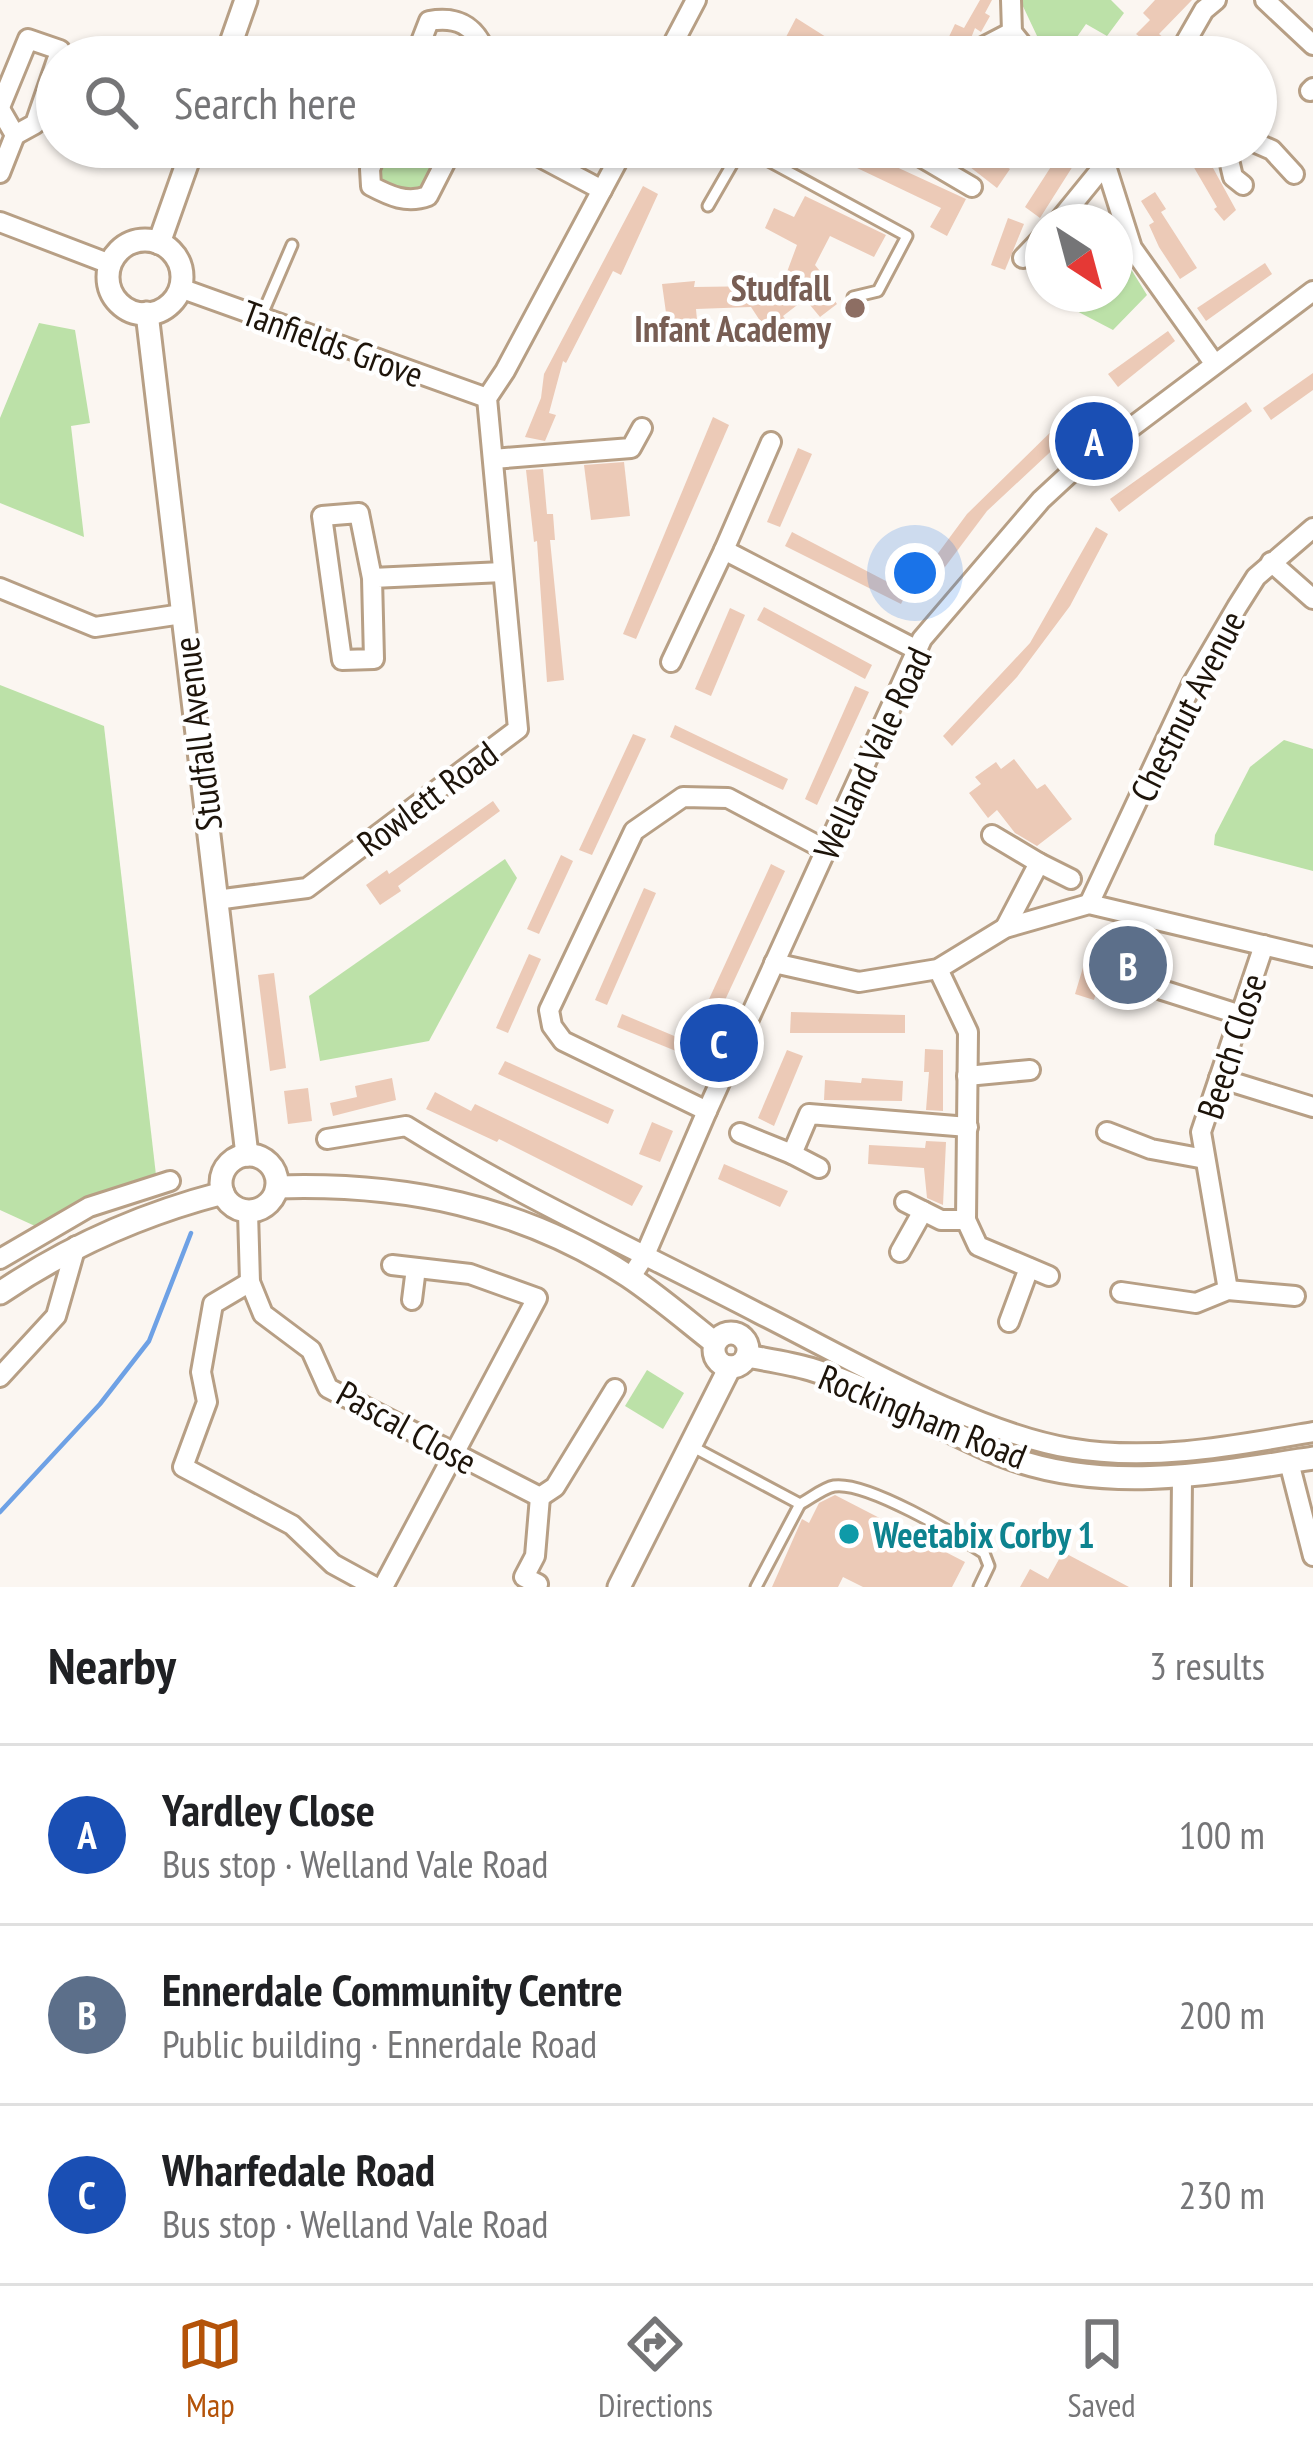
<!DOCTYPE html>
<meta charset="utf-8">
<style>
:root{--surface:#fff;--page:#f2f2f2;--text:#202124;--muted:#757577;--line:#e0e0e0;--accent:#b45309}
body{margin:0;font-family:"PT Sans Narrow",sans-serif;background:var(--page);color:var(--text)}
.compass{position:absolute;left:1025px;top:204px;width:108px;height:108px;border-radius:50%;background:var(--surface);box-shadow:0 3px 9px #0004;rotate:144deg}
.you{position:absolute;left:915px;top:573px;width:42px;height:42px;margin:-30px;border:9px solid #fff;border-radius:50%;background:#1a73e8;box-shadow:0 0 0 18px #1a73e833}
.badge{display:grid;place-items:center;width:78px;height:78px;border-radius:50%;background:var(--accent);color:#fff;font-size:39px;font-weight:700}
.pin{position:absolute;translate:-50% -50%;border:6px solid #fff;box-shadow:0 3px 12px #0006}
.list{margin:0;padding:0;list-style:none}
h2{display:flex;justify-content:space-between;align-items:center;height:156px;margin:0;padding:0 48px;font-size:51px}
h2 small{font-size:39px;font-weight:400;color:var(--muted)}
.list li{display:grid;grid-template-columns:78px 1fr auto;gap:36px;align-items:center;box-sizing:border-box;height:180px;padding:0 48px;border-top:3px solid var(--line)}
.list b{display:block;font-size:45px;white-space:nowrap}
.list p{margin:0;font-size:39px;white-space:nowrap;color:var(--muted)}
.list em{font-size:39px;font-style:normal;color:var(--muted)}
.icon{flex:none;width:66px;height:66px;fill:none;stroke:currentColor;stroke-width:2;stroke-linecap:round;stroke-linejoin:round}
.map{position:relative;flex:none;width:1313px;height:1587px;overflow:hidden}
.search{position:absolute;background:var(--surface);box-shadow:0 3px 9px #0004;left:36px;right:36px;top:36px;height:132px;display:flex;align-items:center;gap:30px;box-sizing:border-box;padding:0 42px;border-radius:66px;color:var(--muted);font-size:45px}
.sheet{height:696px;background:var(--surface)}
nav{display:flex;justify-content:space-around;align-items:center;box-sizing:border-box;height:168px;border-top:3px solid var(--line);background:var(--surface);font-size:33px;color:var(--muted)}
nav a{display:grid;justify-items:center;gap:6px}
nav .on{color:var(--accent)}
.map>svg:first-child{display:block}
.green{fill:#bce1a8}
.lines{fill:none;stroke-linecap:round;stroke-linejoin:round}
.stream{stroke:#6ea1e5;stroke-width:4.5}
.building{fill:#eccab7}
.service-casing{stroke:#b79f85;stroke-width:15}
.minor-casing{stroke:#b79f85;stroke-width:24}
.tertiary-casing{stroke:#b79f85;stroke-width:27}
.service{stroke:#fff;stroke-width:9}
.minor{stroke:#fff;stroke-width:18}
.tertiary{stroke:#fff;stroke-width:21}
.education-dot{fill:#8d6e63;stroke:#fff;stroke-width:4.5}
.culture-dot{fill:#0f9aa8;stroke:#fff;stroke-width:4.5}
.labels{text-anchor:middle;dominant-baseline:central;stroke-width:9;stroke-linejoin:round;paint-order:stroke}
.education-label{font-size:36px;font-weight:bold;fill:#785e54;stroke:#fff;text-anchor:end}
.street-label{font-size:36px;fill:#1d140a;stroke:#fff}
.culture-label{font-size:36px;font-weight:bold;fill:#0d838f;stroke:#fff;text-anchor:start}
</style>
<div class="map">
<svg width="1313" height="1587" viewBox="0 0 1313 1587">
<rect width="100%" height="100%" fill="#fbf6f1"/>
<!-- green -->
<g class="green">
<polygon points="1020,0 1111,0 1124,13 1107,36 1086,24 1063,57 1047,57"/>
<polygon points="385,147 442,147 426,185 416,193 382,184 377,175"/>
<polygon points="1115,234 1121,253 1147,295 1113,330 1044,294 1115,294"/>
<polygon points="39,323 75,330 90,423 71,426 84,537 0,503 0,418"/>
<polygon points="0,685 104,726 156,1175 35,1226 0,1210"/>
<polygon points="1284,740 1313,749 1313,871 1214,845 1215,835 1250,767"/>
<polygon points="505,859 517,878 429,1041 320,1061 309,996"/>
<polygon points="647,1370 684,1393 663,1429 625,1406"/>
</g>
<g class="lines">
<!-- stream -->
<polyline class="stream" points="0,1512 100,1404 149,1341 191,1233"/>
</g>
<!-- building -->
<g class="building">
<polygon points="980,0 992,0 985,13 990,16 981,32 975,28 971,38 957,46 947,41 955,24 964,28"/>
<polygon points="1155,0 1192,0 1159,34 1164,38 1146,57 1121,57 1140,37 1136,34 1150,20 1143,13"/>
<polygon points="796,18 826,37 823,44 851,57 817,57 802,49 786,37"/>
<polygon points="813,147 853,147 966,199 947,236 930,227 941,208"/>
<polygon points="969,147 976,147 1010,169 997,188 961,160"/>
<polygon points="1070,147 1085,147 1040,218 1025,207 1054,162 1060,166"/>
<polygon points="1182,147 1198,147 1213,168 1236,210 1224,221 1214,209 1217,207"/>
<polygon points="643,186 658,194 621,275 613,271 566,363 563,361 549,413 556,415 545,441 525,437 541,398 544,374"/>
<polygon points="1155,192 1166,209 1161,212 1197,268 1180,279 1159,247 1149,225 1154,222 1141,201"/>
<polygon points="805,196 886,235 874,257 830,236 815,265 828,281 823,285 837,304 820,317 805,299 783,316 795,332 776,345 751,307 696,309 697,320 667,320 662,284 695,281 694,287 768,286 787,272 797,245 765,228 774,208 794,217"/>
<polygon points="1008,218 1024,224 1005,270 991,265"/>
<polygon points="1265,263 1272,274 1206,321 1197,308"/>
<polygon points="1168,331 1175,341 1118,387 1108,374"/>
<polygon points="1313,373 1313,390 1271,420 1263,408"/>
<polygon points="1246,402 1252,411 1119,512 1110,499"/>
<polygon points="1067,416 1077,427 987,511 933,583 922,575 967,514"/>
<polygon points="713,417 729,425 636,639 623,634"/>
<polygon points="798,448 812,454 780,527 767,522"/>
<polygon points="624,462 630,516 591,520 584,465"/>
<polygon points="543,469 547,514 553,514 555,540 550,540 564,680 547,682 537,541 534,542 526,470"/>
<polygon points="1096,527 1108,534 1070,606 1017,677 952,746 943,736 1030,643"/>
<polygon points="792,532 907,592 901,604 785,546"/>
<polygon points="764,607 872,665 865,679 757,620"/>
<polygon points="730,608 745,615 711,696 695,689"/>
<polygon points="855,686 869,692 817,805 805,799"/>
<polygon points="675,725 788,779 783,790 670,737"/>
<polygon points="633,734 646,739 592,855 579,850"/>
<polygon points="1014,759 1037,789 1045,784 1072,819 1037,846 1015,833 997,810 988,818 969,793 981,784 975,777 996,762 1001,769"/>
<polygon points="493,801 500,811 398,886 401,891 380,905 366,885 387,870 389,874"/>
<polygon points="561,855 573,861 539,934 527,929"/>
<polygon points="771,864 785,871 713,1026 699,1021"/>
<polygon points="644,888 656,893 607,1005 595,1000"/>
<polygon points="1125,938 1145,944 1130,997 1097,988 1094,1000 1075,994 1085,961 1116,969"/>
<polygon points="529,954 541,959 508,1033 496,1028"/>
<polygon points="274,973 286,1068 270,1071 258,975"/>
<polygon points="791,1012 905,1015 905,1033 790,1033"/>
<polygon points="622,1014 698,1046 693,1058 617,1027"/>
<polygon points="925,1049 943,1050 943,1111 926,1110 929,1072 924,1072"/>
<polygon points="787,1050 803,1056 774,1126 758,1118"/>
<polygon points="505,1061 614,1110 608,1124 498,1074"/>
<polygon points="392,1078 396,1100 333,1116 330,1103 357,1097 355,1086"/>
<polygon points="862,1078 903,1081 902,1101 824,1100 825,1080 861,1083"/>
<polygon points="308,1088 312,1121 288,1124 284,1091"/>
<polygon points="435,1092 471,1111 475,1104 643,1186 632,1206 499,1139 497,1142 426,1109"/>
<polygon points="652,1122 673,1131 660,1162 639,1154"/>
<polygon points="926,1141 946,1142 943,1205 927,1198 924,1168 868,1164 869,1145 925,1148"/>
<polygon points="724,1164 788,1191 780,1207 718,1179"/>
<polygon points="835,1495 965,1562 952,1587 863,1587 843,1577 838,1587 772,1587 802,1519 809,1523 819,1503"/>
<polygon points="1063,1552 1129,1587 1020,1587 1030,1569 1048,1579"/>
</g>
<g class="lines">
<defs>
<g id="service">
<polyline points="743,147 907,236 878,291 853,297"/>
<polyline points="708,206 742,147"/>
<polyline points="261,317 292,245"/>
<path d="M693,1447L800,1504C810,1499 823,1488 834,1486C867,1481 956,1535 984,1553L989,1566L979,1587"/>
<polyline points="756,1587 800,1504"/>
</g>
<g id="minor">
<polyline points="1011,0 1012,32 1032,57"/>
<polyline points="1265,0 1313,45"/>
<path d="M415,57L429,21C457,16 474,25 485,51L484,57"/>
<polyline points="666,57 696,0"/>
<polyline points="964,57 1012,32"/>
<polyline points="1177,57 1204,10 1216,0"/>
<polyline points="1310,91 1313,88"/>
<polyline points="0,107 28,39 60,50 58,57"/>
<polyline points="0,109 15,135 0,173"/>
<polyline points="15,135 35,124 57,60"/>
<polyline points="1256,143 1272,150 1294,174"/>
<path d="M379,147L370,169L371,186C390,196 407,204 428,196L453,147"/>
<polyline points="521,147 602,190"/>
<polyline points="904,147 972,187"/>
<polyline points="1100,147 1132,248 1214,363"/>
<polyline points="1226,147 1233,177 1243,185"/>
<polyline points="0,222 110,264"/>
<polyline points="1058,222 1106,163"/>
<polyline points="1023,258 1043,237"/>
<polyline points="180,288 487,398"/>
<polyline points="771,442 724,550 917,650"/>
<polyline points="493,459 631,448 642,428"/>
<polyline points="1271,562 1313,599"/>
<polyline points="372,578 359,513 322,516 342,660 374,659 372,578 503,572"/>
<polyline points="0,588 95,627 182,614"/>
<polyline points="671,662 724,550"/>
<polyline points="992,835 1039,863 1005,928"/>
<polyline points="1039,863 1071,879"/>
<polyline points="216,900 307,888 518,729 487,398 505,371 625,147"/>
<polyline points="1089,904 1192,684 1237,607 1256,577 1313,528"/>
<polyline points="774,963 859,982 938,969 1005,928 1089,904 1313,957"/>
<polyline points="938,969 968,1032 966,1220 978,1246 1049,1276"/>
<polyline points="1162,990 1241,1015"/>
<polyline points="967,1076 1030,1070"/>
<polyline points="1219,1078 1313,1107"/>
<polyline points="707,1111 563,1041 552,1026 549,1010 634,831 683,797 728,798 826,850"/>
<polyline points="1107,1132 1151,1149 1205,1159"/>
<polyline points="740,1133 792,1154 809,1114 968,1127"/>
<path d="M327,1139L406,1126C520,1197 641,1252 760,1314C850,1359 971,1431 1069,1448C1151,1462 1233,1446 1313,1432"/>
<polyline points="792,1154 819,1168"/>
<polyline points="905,1202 941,1220 966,1220"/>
<polyline points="248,1212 250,1282 263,1314 311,1350 328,1388 540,1497 555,1487 615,1389"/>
<polyline points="900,1252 923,1211"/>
<polyline points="0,1259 89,1207 170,1181"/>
<polyline points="631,1277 645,1255 707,1111 922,639 1041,500 1068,475 1313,291"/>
<polyline points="250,1282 213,1304 201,1372 207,1402 183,1467 292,1525 333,1564 375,1587"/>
<polyline points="1228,1290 1201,1132 1264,945"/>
<polyline points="1121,1292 1196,1303 1228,1290 1295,1296"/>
<polyline points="412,1300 416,1268"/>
<polyline points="1009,1322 1029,1268"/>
<polyline points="0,1377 56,1316 76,1246"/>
<polyline points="1289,1462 1313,1556"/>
<polyline points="538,1584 524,1577 535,1556 540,1497"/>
<polyline points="383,1587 537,1298 470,1274 392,1265"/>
<polyline points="1181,1587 1182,1478"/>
</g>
<g id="tertiary">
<polyline points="226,57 246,0"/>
<circle cx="145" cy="277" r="37"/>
<polyline points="159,243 193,147"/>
<polyline points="147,313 247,1155"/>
<circle cx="249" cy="1183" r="28"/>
<path d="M277,1187C403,1183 521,1206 628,1276C658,1296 687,1321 715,1343"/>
<path d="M0,1293C69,1246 142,1214 223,1193"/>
<circle cx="731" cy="1350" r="17"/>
<path d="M747,1356C768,1360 790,1363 810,1369C877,1389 939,1430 1004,1456C1103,1494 1212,1474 1313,1458"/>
<polyline points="619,1587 730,1367"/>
</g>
</defs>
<!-- service casing -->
<use href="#service" class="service-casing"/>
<!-- minor casing -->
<use href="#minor" class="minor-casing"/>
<!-- tertiary casing -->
<use href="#tertiary" class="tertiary-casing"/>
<!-- service -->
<use href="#service" class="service"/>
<!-- minor -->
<use href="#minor" class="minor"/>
<!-- tertiary -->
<use href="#tertiary" class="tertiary"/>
</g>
<!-- markers -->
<circle class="education-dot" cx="855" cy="308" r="12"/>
<circle class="culture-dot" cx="849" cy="1534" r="12"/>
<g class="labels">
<!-- education labels -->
<g class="education-label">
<text x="831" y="287">Studfall<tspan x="831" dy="41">Infant Academy</tspan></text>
</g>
<!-- street labels -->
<g class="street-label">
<text transform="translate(333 343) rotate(20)">Tanfields Grove</text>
<text transform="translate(1187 706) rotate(-63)">Chestnut Avenue</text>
<text transform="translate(197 734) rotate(-97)">Studfall Avenue</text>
<text transform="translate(872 753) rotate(-65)">Welland Vale Road</text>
<text transform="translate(427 798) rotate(-37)">Rowlett Road</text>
<text transform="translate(1231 1046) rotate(-72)">Beech Close</text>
<text transform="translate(923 1416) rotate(22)">Rockingham Road</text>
<text transform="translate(407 1427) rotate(29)">Pascal Close</text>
</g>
<!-- culture labels -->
<g class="culture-label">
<text x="873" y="1534">Weetabix Corby 1</text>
</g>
</g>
</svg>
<svg class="compass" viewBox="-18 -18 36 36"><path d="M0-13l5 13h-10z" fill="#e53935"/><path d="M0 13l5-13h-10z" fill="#757577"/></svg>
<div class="you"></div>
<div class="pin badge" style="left:1094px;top:441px;background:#1a4fb4">A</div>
<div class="pin badge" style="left:1128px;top:965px;background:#5c6f8a">B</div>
<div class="pin badge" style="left:719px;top:1043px;background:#1a4fb4">C</div>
<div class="search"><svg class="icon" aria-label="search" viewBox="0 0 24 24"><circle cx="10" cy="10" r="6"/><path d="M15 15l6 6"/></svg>Search here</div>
</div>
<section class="sheet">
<h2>Nearby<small>3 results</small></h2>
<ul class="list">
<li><span class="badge" style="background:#1a4fb4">A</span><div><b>Yardley Close</b><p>Bus stop · Welland Vale Road</p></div><em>100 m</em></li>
<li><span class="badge" style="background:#5c6f8a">B</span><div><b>Ennerdale Community Centre</b><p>Public building · Ennerdale Road</p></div><em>200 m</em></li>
<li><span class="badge" style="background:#1a4fb4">C</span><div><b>Wharfedale Road</b><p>Bus stop · Welland Vale Road</p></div><em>230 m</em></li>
</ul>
</section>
<nav>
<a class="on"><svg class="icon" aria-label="map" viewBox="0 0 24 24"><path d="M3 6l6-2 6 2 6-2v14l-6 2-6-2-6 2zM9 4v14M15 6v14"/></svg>Map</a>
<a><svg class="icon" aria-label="directions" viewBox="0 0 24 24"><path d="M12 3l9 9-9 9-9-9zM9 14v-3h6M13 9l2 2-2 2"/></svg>Directions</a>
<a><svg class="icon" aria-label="saved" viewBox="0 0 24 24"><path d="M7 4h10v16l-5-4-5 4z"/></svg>Saved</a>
</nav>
